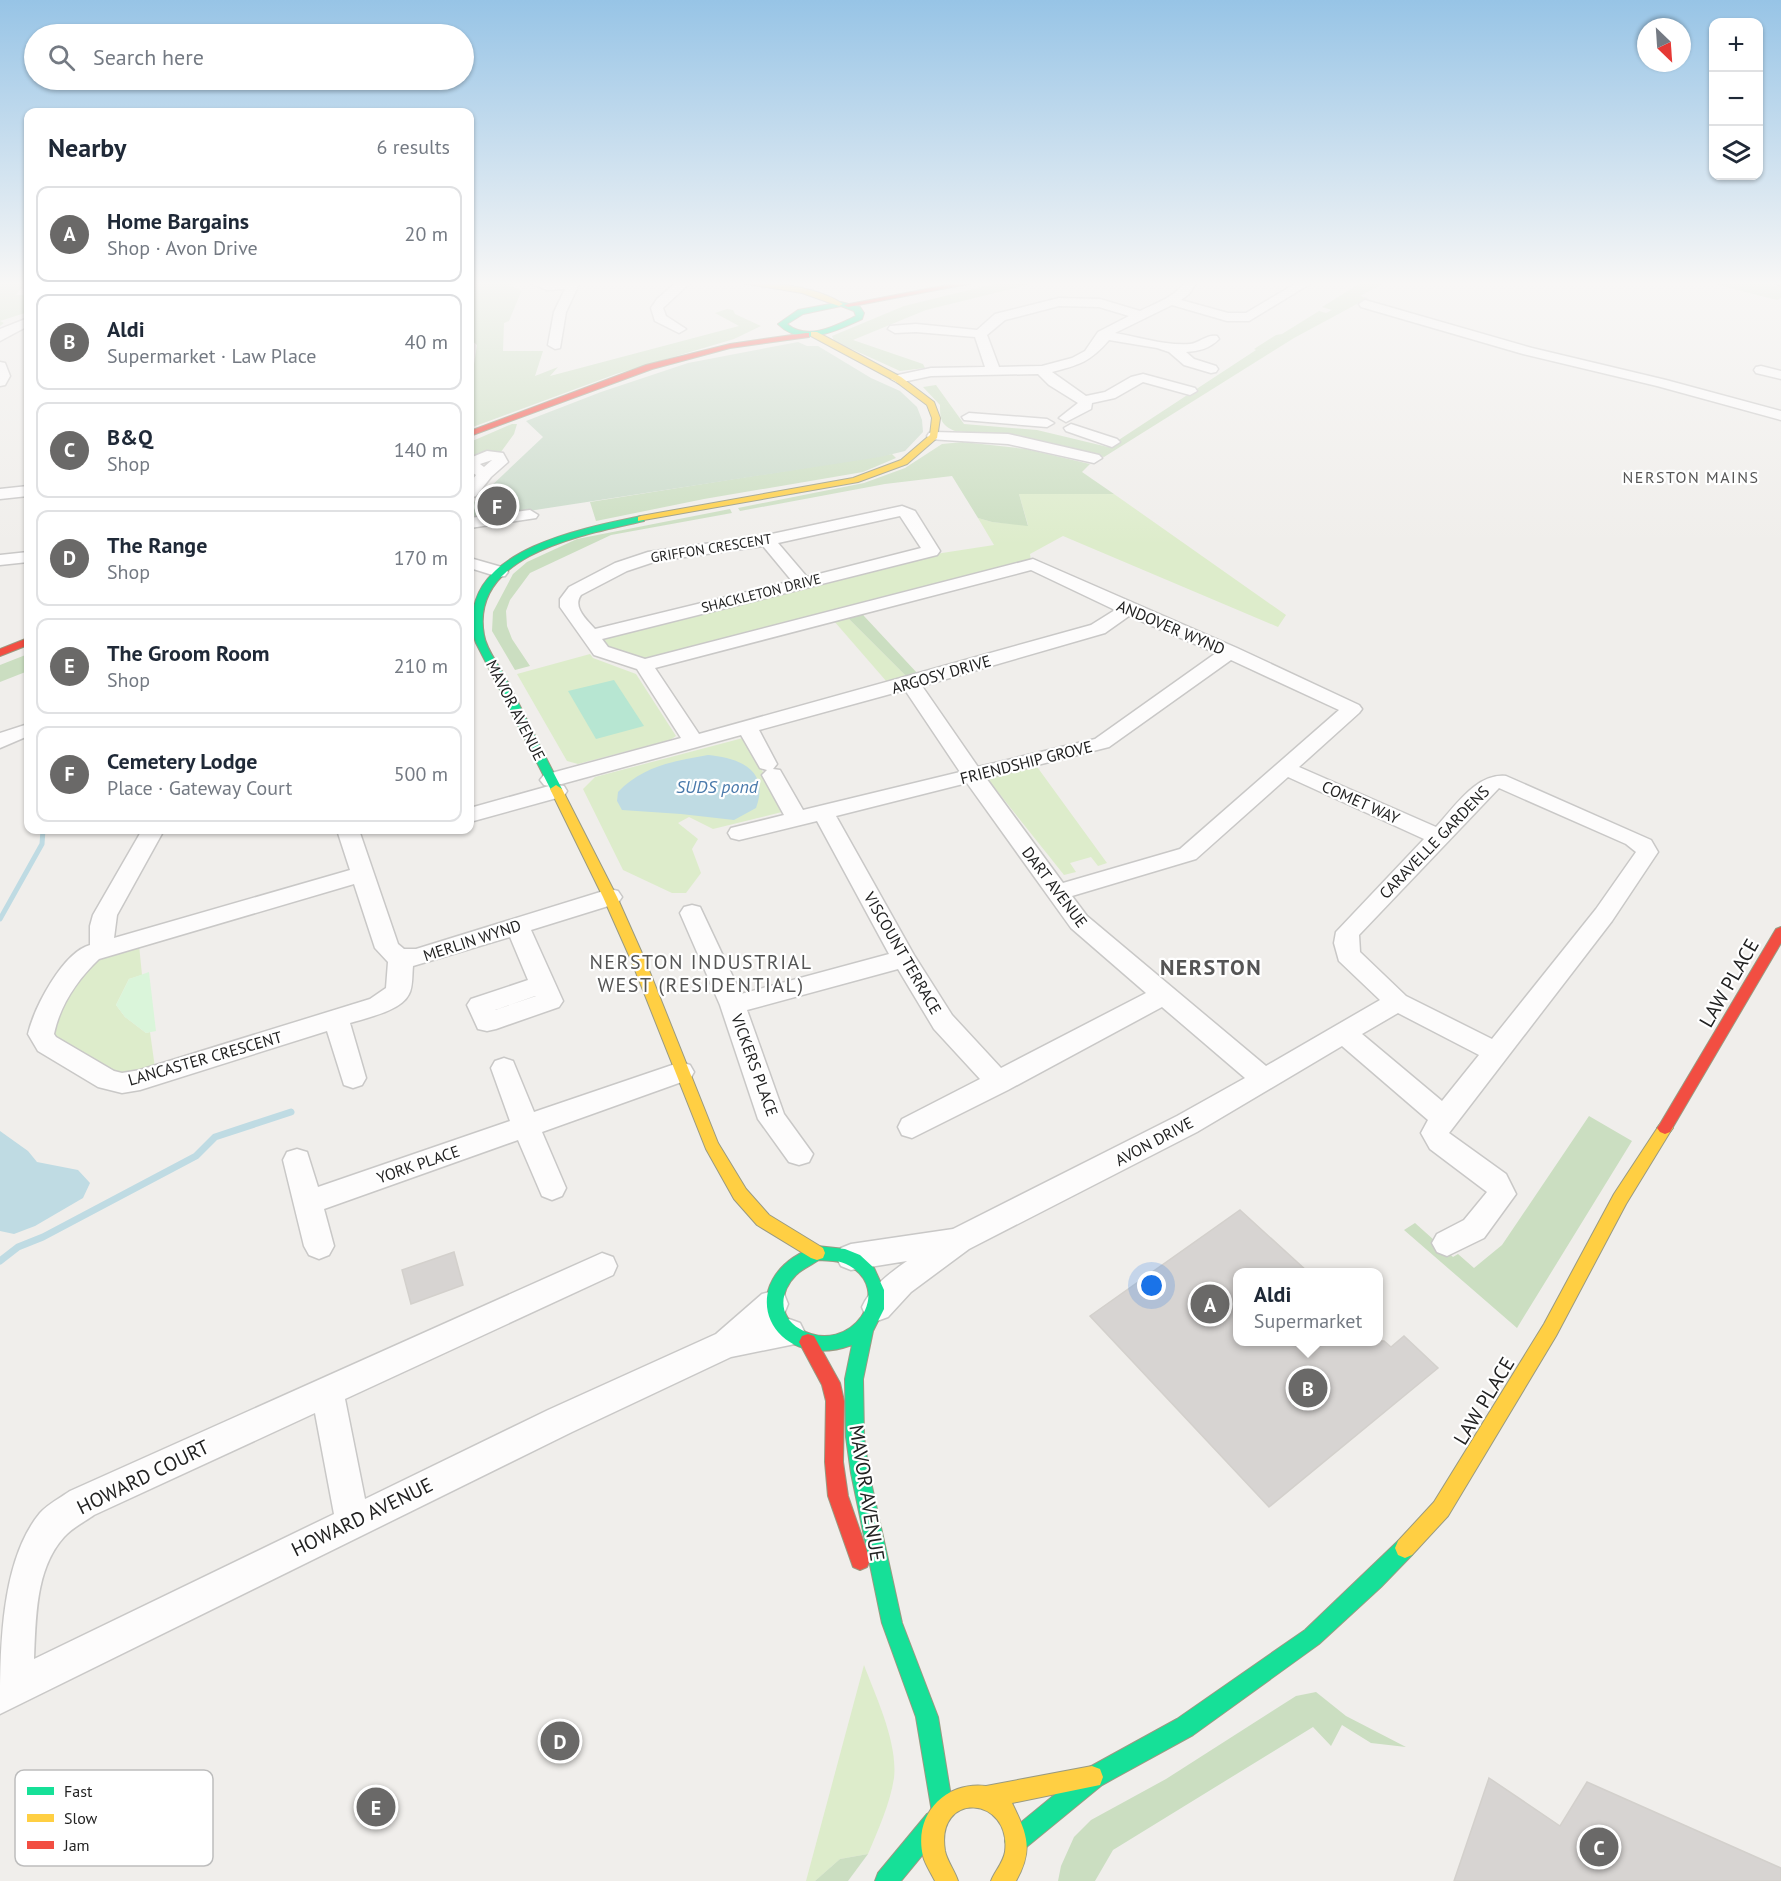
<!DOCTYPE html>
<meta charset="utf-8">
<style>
:root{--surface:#fff;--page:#f2f2f3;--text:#1f2937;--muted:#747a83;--line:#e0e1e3;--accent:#6a6968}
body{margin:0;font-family:"PT Sans",sans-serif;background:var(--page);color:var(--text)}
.controls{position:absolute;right:18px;top:18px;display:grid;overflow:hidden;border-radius:12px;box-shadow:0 2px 4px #0004}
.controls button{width:54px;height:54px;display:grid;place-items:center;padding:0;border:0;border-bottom:2px solid var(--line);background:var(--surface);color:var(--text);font:30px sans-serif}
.compass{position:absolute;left:1637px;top:18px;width:54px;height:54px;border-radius:50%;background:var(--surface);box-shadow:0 2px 4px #0004;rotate:155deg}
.you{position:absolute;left:1152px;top:1286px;width:21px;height:21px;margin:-15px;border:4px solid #fff;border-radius:50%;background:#1a73e8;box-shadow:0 0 0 9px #1a73e833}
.badge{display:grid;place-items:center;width:39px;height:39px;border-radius:50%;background:var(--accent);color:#fff;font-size:20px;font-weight:700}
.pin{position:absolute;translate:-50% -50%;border:3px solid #fff;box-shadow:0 2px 6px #0006}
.popup{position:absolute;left:1233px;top:1268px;width:150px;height:78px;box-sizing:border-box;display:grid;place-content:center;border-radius:12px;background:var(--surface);filter:drop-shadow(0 2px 4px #0005);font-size:20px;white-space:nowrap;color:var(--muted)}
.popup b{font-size:22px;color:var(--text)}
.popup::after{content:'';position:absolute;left:50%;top:100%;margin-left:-12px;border:12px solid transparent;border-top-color:var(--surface)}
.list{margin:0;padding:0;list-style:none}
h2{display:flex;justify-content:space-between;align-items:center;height:78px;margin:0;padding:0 24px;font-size:26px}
h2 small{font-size:20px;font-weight:400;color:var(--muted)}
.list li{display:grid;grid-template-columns:39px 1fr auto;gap:18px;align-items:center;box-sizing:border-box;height:96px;margin:0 12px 12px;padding:0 12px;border:2px solid var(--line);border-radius:12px}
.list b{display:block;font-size:22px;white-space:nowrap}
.list p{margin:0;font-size:20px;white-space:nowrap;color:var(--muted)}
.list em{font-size:20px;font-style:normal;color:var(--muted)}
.icon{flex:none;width:33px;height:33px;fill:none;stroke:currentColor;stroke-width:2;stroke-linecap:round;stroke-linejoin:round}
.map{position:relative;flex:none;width:1781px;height:1881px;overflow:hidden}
.search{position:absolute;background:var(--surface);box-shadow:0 2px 4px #0004;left:24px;top:24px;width:450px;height:66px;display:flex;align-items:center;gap:15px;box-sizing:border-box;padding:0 21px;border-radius:33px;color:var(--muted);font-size:22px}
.panel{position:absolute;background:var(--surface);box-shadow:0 2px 4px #0004;left:24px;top:108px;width:450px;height:726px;border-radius:12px}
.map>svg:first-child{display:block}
.grass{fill:#ddeccb}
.forest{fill:#cbdec1}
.cemetery{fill:#cadbca}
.park{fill:#daf5da}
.pitch{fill:#b7e6d2}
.water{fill:#bfdbe3}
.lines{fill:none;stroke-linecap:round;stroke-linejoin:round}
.stream-far1{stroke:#bfdbe3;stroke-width:5}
.stream{stroke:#bfdbe3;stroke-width:7}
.building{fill:#d7d4d2;stroke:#d3d0cc;stroke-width:1.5}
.street-casing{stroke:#c9c8c7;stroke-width:3}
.fast-casing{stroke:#999a82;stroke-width:2}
.slow-casing{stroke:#999a82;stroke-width:2}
.jam-casing{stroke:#999a82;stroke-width:2}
.street{fill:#fdfcfc;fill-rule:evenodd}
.fast{fill:#16e098;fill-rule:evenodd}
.slow{fill:#ffcf43;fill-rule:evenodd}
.jam{fill:#f24e42;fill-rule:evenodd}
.labels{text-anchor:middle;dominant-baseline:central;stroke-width:4.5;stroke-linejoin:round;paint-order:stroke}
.far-street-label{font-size:14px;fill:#222;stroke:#fff}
.far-quarter-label{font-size:16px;letter-spacing:1.5px;fill:#555;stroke:#fff}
.street-label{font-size:16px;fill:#222;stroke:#fff}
.water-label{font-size:18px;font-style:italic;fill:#4a7aab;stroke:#fff}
.quarter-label{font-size:20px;letter-spacing:1.5px;fill:#555;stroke:#fff}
.near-street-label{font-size:20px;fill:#222;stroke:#fff}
.district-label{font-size:22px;font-weight:bold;letter-spacing:1.5px;fill:#555;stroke:#fff}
.key{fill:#fff;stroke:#bdbdbd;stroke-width:1.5}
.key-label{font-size:16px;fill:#222}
</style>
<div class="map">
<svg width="1781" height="1881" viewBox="0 0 1781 1881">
<rect width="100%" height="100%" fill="#f0eeeb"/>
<!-- grass -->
<g class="grass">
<polygon points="1019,494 1114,494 1286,615 1278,627 1063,536 1030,554 1031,560 1021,564 642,659 611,649 603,643 604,639 610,635 942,553 994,545 978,518 992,522 1028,525"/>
<polygon points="848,618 907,677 887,682 834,621"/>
<polygon points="590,654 593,658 636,674 676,736 670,740 578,764 567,761 517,674"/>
<polygon points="743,738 786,811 713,829 689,817 678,823 698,839 692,849 701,873 686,893 672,893 623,870 583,789 595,777"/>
<polygon points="1035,764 1107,863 1098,866 1091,857 1070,863 1076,872 1064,875 986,777"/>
<polygon points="139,945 142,975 129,979 116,1005 125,1017 146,1033 150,1032 155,1068 128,1075 108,1073 52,1036 53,1023 88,963"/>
<path d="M864,1665C876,1697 898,1743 894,1778C890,1804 878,1830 868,1854L840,1859L815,1881H806Z"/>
</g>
<!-- forest -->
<g class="forest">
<polygon points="0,282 26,282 16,295 28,295 28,312 0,321 4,323 0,326"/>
<polygon points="470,282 530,282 507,286 518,288 521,292 509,321 504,323 503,351 543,351 535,376 558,367 550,376 739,326 715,313 727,309 733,310 735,314 761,326 734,339 616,374 470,428 470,390 477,345 470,339"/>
<polygon points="1002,282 1039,282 926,310 853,340 923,364 925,368 900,371 834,341 832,336 904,306"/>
<path d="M1362,282H1386L1360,296L1368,298L1294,338L1104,457L1024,438L955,431C941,425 940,420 940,405L923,387L936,385L964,424L1037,430L1108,447L1256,350L1254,349L1276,335L1282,334L1319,311L1326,313L1332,310L1322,307Z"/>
<polygon points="1706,282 1763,282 1781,287 1781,298 1777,300"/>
<polygon points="512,424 517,424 514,434 498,456 488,452 470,459 470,442"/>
<polygon points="963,442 1026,449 1090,464 1082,472 1114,494 1019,494 1028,526 992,522 978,518 952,476 885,484 740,511 738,508 864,483 905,468 942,444"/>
<polygon points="892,454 896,458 863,472 704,499 596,521 590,502"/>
<polygon points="730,509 732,513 611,535 530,573 510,600 506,611 507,626 512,639 530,666 515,670 492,631 493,612 513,574 527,562 577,539"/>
<polygon points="863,614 864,616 918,674 907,677 848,618"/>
<polygon points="28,654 28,671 0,682 0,665"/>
<polygon points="1589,1116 1632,1141 1517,1328 1404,1230 1415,1223 1453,1257 1458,1254 1474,1268 1502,1245"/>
<polygon points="1316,1692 1346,1716 1406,1747 1371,1743 1342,1725 1331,1746 1313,1727 1113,1850 1095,1881 1058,1881 1061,1866 1074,1837 1091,1820 1166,1779 1296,1696"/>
<polygon points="868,1854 848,1881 815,1881 840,1859"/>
</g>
<!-- cemetery -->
<polygon class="cemetery" points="798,342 807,346 818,346 871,378 900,391 917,407 922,420 923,432 905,451 880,457 470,520 470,506 543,437 526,421 601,392 688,363"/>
<!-- park -->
<polygon class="park" points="149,972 156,1031 146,1033 125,1017 116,1005 129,979"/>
<!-- pitch -->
<polygon class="pitch" points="614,680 644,726 596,739 568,691"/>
<!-- water -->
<g class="water">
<path d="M708,755C740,758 770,770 756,808L734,820L681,814L622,810L617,801L618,792C643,766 674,761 708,755Z"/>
<polygon points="0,1131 28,1151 37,1162 78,1170 90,1183 83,1198 35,1226 14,1234 0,1231"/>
</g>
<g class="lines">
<!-- stream-far1 -->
<polyline class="stream-far1" points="0,919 42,844 43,830"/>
<!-- stream -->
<polyline class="stream" points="0,1261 18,1247 43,1237 196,1156 215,1137 291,1112"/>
</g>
<!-- building -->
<g class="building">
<polygon points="1240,1210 1308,1272 1238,1272 1238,1341 1384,1341 1391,1347 1404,1336 1438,1368 1269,1507 1090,1316"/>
<polygon points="454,1252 463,1285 411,1304 402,1270"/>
<polygon points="1489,1778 1560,1826 1587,1782 1781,1868 1781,1881 1454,1881"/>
</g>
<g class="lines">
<defs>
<g id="street">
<polygon points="528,282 580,282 566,312 560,348 555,349 548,345 554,312 565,289 547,290"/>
<polygon points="677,282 691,282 663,308 666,316 686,329 679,333 655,321 651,308 657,299"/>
<path d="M1185,282H1197L1189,294L1181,300L1228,313H1246L1298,282H1313L1249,321H1227L1172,305L1115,333C1139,337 1166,346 1190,344C1200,343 1206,334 1217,336L1219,339C1209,349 1199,351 1186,352L1194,359L1216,366L1218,369L1216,372L1211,373L1184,365L1169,352L1157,348L1109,340C1090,362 1079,365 1052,372L1086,396L1105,392L1131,377L1143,374L1195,388L1197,391L1190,395L1143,382L1115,398L1092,403L1091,409L1066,422L1059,418L1078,403L1049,385L1038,374L931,376L898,383L891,379L893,376L931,368L985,367L975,337L916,332L895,333L888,329L890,326L916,324L977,330L995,314L1059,298L1100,299L1140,311C1156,303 1175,297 1185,282ZM1059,306L1099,307L1129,316L1098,332L1085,351L1072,358L1042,366L999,367L987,335L1005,320Z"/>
<polygon points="1365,300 1532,348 1666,380 1781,411 1781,420 1657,386 1523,354 1361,307 1359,304"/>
<polygon points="28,318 28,326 0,341 0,329"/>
<polygon points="0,362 5,363 10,376 5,385 0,386"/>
<polygon points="1761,366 1781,371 1781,379 1756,373 1754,370 1756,367"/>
<polygon points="969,413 1047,419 1054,423 1047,427 964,420 962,417"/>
<polygon points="1071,424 1117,439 1120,442 1112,447 1066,431 1064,428"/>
<polygon points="934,432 1008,434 1099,455 1102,458 1094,463 1008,444 929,439 927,436 929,433"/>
<path d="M487,451L503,453L508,462L491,477L476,496L470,498V483L476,475L470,471V458ZM492,460L484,467L480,464Z"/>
<polygon points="28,486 28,496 0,499 0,489"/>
<path d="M902,506L915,511L940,551L937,555L602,639L608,647L645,659L1033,559L1237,648L1359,705L1362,709L1359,713L1299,767L1436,827C1455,807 1476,773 1506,776L1651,840L1658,852L1612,921L1449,1133L1506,1174L1516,1194L1484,1238L1447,1256L1437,1252L1432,1243L1437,1234L1464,1220L1487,1192L1430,1149L1421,1133L1428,1120L1342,1046L1197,1132L969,1249L911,1292L888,1317L877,1321L866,1317L862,1307C871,1287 890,1273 907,1261L851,1270L841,1266L836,1257L841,1248L851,1244L953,1229L1177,1116L1245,1078L1162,1007L1008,1090L912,1138L902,1135L898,1127L902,1119L980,1079L934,1029L898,969L747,1010L784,1114L813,1154L809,1162L799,1165L789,1162L758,1119L720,1005L680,913L684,907L692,905L700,907L741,994L889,954L817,821L739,840L731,838L728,833L731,828L784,815L762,775L767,770L760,768L741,735L558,785L564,786L567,791L564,796L470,822V808L549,786L544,785L540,780L544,775L681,738L637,669L594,655L560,607V599L569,587L615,563L648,552L767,535ZM900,516L921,548L807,577L778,543ZM763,546L792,581L595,629C587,620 572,607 581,595L627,571L657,561ZM1031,570L1115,610L1091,625L699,734L655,668ZM1129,616L1216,653L1095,739L978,767L922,686L1105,633ZM1231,660L1339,710L1180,849L1063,883L986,778L1109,747ZM905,690L960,772L803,810L780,770L773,769L777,764L759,730ZM1288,777L1424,839L1336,932L1334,943L1339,961L1380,1000L1266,1066L1087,916L1072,896L1196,859ZM967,783L1071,928L1146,993L1001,1068L952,1015L914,955L836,816ZM1499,788L1626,844L1636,852L1596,909L1492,1039L1406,996L1360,952L1359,935ZM1398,1013L1479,1055L1442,1101L1362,1034Z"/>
<polygon points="530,510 538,515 536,518 470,528 470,518"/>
<polygon points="28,552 28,562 0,565 0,555"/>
<polygon points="470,558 505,568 508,572 505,576 499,577 470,568"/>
<polygon points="28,724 28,736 0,748 0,733"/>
<path d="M142,830H164L117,915L114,938L350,870L337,830H359L398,944L404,949H416L610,889L618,891L622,897L618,903L531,930L563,1001L559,1007L496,1029L487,1031L478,1029L467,1005L471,999L528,980L510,937L413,966C412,975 413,987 409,994C401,1011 366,1018 350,1023L366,1078L362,1085L353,1088L344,1085L327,1031L140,1090L122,1093L98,1087L38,1051L28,1034C34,1008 63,952 90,945V926L93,915ZM354,884L375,948L388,962L386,988L370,999L140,1070L122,1073L114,1071L56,1037L54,1034C60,1005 78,979 99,959ZM535,996H536L495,1010Z"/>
<polygon points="504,1058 513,1061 534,1112 681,1062 690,1065 694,1072 690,1079 542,1132 566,1188 562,1196 552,1200 542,1196 518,1140 324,1209 334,1246 329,1255 319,1259 309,1255 304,1246 283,1160 287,1152 297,1149 307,1152 318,1187 510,1121 491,1068 495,1061"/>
<path d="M602,1253L613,1257L617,1266L613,1275L345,1399L365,1499L548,1410L716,1334L762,1294L773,1291L784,1294L788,1304L784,1314L775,1322L789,1319L800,1323L805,1333L800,1343L731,1357L572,1432L0,1714C0,1652 0,1561 40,1513C48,1504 60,1498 70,1491ZM315,1413L334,1514L34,1659C36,1619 35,1569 64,1537C72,1528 84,1522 94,1515Z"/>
</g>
<g id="fast">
<path d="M841,302L860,307L864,313L862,319C836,331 802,348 778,324L798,310ZM841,306L854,311L856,316C835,326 808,341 787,324L803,314Z"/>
<path d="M641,516L644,517V521C588,534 469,553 484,635C486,649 497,662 504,675C524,713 542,751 562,789L560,792H552L476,643C472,634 473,626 473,616C476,547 589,527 641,516Z"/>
<path d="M817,1246L845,1249L860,1255L874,1268L884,1290V1309L873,1331L863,1379L864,1437L869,1473L902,1623L938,1717L953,1809L950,1817L945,1819L946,1822L943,1830L901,1881H875L878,1873L927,1814L932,1812L916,1717L882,1623L851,1473L846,1437L845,1379L852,1345C770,1375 727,1278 817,1246ZM819,1260C828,1261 838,1260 846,1264C898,1289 850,1358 800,1329C777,1316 780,1291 796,1275C802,1269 811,1265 819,1260Z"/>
<polygon points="1405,1538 1412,1541 1415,1548 1412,1555 1381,1587 1319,1644 1193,1735 1102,1785 1024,1849 1016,1852 1008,1849 1005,1841 1008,1833 1086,1769 1177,1719 1305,1630 1398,1541"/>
</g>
<g id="slow">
<path d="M736,282C769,282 814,285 843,304L839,306L802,293Z"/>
<polygon points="1772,282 1781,282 1781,286"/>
<polygon points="811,332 817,332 901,377 934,402 940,418 937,438 907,464 858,482 638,521 638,517 641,516 853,478 901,460 930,435 932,418 927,405 895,381 811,336"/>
<polygon points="556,785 562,789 617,897 645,960 718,1143 746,1189 769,1215 823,1248 825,1253 823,1258 817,1260 811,1258 757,1225 734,1199 706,1149 631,960 603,897 550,789"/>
<polygon points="1665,1122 1670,1124 1673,1128 1670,1132 1626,1204 1556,1336 1448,1516 1412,1555 1405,1558 1398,1555 1395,1548 1398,1541 1434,1502 1544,1324 1614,1194 1660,1124"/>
<path d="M1092,1766L1100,1769L1103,1777L1100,1785L1012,1803C1027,1834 1034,1849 1016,1881H991C995,1871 1003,1863 1005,1852C1012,1796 935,1790 945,1851C947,1861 955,1871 958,1881H935C931,1873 925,1864 923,1856C913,1815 945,1781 986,1786Z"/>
</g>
<g id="jam">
<polygon points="963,282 978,282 848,307 844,305"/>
<polygon points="806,333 809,333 809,337 730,348 652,369 470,436 470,431 646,365 730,344"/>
<polygon points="28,638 28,645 0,656 0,649"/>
<polygon points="1781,927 1781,943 1670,1132 1665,1134 1660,1132 1657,1128 1660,1124 1776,929"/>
<polygon points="808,1334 814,1336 840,1383 844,1401 843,1462 848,1496 870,1560 867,1567 860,1570 853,1567 828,1496 825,1462 826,1401 822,1385 799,1342 802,1336"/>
</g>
</defs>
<!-- street casing -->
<use href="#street" class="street-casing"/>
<!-- fast casing -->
<use href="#fast" class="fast-casing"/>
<!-- slow casing -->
<use href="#slow" class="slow-casing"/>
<!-- jam casing -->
<use href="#jam" class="jam-casing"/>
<!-- street -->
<use href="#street" class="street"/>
<!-- fast -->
<use href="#fast" class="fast"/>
<!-- slow -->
<use href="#slow" class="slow"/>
<!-- jam -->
<use href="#jam" class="jam"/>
</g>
<!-- sky -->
<linearGradient id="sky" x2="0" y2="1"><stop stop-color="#97c4e6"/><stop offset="0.52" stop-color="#f8f7f6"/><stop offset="1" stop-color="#f8f7f6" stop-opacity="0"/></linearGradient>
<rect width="1781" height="545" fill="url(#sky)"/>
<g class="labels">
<!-- far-street labels -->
<g class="far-street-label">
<text transform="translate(711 548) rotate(-9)">GRIFFON CRESCENT</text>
<text transform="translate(761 593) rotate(-14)">SHACKLETON DRIVE</text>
</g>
<!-- far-quarter labels -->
<g class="far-quarter-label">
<text x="1691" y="477">NERSTON MAINS</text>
</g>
<!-- street labels -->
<g class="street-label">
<text transform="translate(1171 627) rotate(23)">ANDOVER WYND</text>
<text transform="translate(941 674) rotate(-16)">ARGOSY DRIVE</text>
<text transform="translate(516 710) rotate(63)">MAVOR AVENUE</text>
<text transform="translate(1026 762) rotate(-14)">FRIENDSHIP GROVE</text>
<text transform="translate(1361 802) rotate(24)">COMET WAY</text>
<text transform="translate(1434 842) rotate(-46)">CARAVELLE GARDENS</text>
<text transform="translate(1055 887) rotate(53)">DART AVENUE</text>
<text transform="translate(472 940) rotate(-18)">MERLIN WYND</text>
<text transform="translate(903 953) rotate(60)">VISCOUNT TERRACE</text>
<text transform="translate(205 1058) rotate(-16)">LANCASTER CRESCENT</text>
<text transform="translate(755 1065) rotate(70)">VICKERS PLACE</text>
<text transform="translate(1154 1141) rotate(-28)">AVON DRIVE</text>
<text transform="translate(418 1164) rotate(-19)">YORK PLACE</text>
</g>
<!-- water labels -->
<g class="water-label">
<text x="717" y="786">SUDS pond</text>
</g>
<!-- quarter labels -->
<g class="quarter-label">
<text x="701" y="962">NERSTON INDUSTRIAL<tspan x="701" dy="23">WEST (RESIDENTIAL)</tspan></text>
</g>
<!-- near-street labels -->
<g class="near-street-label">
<text transform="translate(1729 983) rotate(-60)">LAW PLACE</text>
<text transform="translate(1484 1401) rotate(-59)">LAW PLACE</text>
<text transform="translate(143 1477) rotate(-26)">HOWARD COURT</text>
<text transform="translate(867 1493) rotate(81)">MAVOR AVENUE</text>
<text transform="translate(362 1517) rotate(-26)">HOWARD AVENUE</text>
</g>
<!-- district labels -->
<g class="district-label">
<text x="1211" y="967">NERSTON</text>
</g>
</g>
<!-- legend -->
<rect x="15" y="1770" width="198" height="96" rx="9" class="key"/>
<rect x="27" y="1787" width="27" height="8" fill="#16e098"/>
<rect x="27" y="1814" width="27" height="8" fill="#ffcf43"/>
<rect x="27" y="1841" width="27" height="8" fill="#f24e42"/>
<g class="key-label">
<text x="64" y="1797">Fast</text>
<text x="64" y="1824">Slow</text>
<text x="64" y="1851">Jam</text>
</g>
</svg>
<div class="controls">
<button>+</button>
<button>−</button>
<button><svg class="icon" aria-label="layers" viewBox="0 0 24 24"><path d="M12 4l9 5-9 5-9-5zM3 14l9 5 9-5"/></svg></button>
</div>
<svg class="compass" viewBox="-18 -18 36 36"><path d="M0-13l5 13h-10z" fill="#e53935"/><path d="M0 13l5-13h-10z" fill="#747a83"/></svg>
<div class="you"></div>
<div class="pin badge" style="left:1210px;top:1304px">A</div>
<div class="pin badge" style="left:1308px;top:1388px">B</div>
<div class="popup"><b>Aldi</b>Supermarket</div>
<div class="pin badge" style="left:1599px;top:1847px">C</div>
<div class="pin badge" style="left:560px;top:1741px">D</div>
<div class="pin badge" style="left:376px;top:1807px">E</div>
<div class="pin badge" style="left:497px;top:506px">F</div>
<div class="search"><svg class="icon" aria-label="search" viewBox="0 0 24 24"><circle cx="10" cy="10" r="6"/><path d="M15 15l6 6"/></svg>Search here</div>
<section class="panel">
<h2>Nearby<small>6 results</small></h2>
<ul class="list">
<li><span class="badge">A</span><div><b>Home Bargains</b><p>Shop · Avon Drive</p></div><em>20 m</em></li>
<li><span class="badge">B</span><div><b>Aldi</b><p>Supermarket · Law Place</p></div><em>40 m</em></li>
<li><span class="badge">C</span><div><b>B&amp;Q</b><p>Shop</p></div><em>140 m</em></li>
<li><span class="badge">D</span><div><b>The Range</b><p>Shop</p></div><em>170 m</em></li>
<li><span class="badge">E</span><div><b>The Groom Room</b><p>Shop</p></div><em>210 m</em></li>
<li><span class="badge">F</span><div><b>Cemetery Lodge</b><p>Place · Gateway Court</p></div><em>500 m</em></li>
</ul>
</section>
</div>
